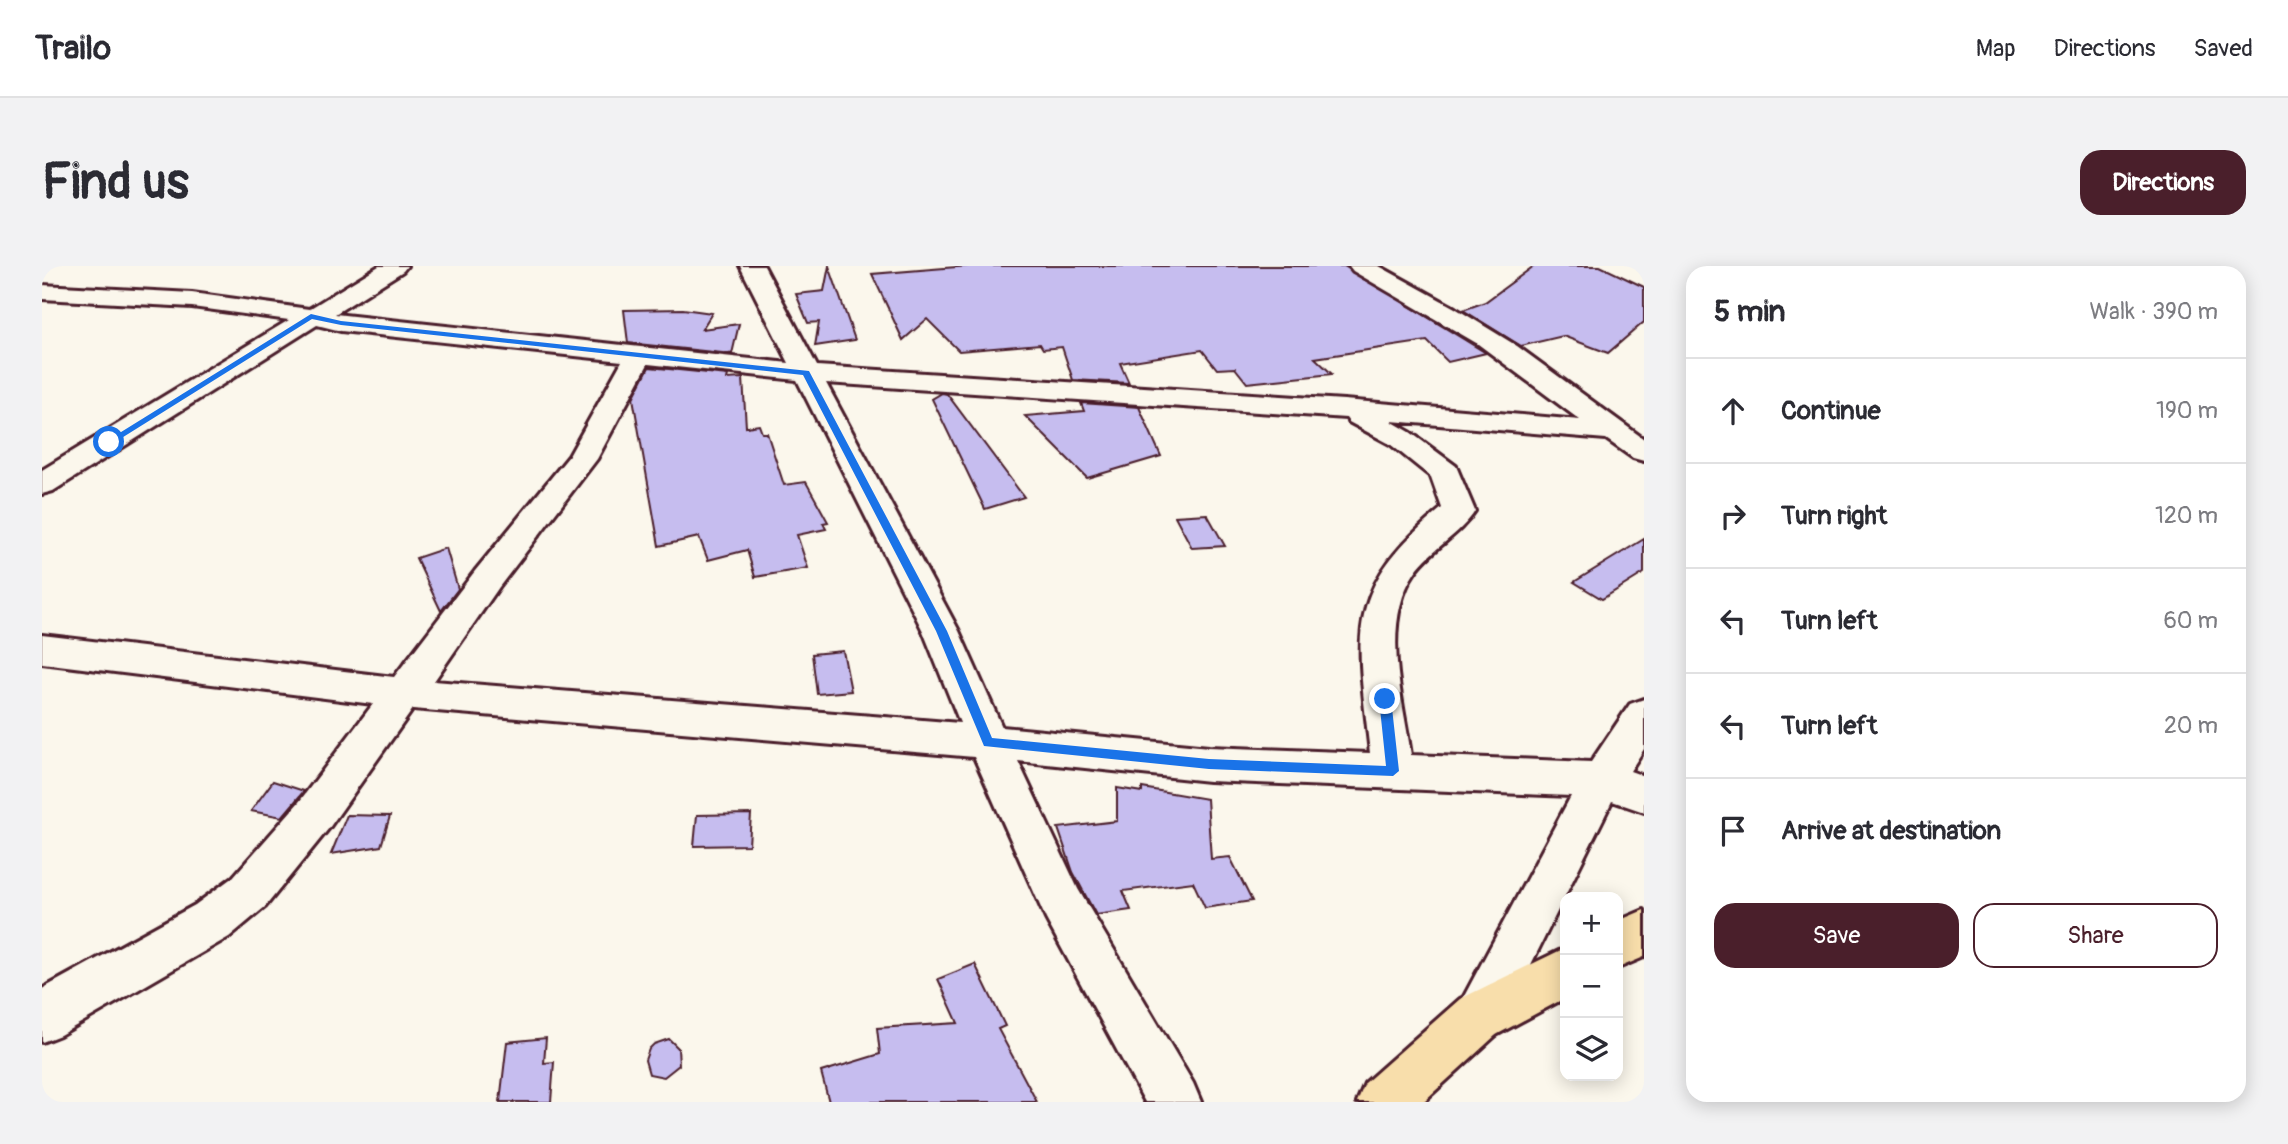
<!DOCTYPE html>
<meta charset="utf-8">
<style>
:root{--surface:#fff;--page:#f2f2f3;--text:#2b2b33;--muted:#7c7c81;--line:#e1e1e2;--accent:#4a1f2b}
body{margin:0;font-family:Pangolin,sans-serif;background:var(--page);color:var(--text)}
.controls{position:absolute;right:21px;bottom:21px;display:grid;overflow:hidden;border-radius:14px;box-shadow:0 4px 18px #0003}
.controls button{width:63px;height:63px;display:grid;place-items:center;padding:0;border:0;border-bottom:2px solid var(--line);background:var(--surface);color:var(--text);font:35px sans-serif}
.stop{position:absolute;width:21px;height:21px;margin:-16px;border:5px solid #1a73e8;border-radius:50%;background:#fff}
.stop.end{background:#1a73e8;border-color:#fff;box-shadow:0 2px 7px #0008}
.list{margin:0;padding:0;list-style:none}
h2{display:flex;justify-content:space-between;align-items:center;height:91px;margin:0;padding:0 28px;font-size:30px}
h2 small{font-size:23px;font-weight:400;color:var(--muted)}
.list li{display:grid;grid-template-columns:46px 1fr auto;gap:21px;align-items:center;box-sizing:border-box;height:105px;padding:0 28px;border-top:2px solid var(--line)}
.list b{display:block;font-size:26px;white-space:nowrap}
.list em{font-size:23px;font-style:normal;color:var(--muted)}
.actions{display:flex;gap:14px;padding:21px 28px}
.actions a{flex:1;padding:16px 0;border:2px solid var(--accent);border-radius:21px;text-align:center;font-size:24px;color:var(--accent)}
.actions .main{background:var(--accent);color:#fff}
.icon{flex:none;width:38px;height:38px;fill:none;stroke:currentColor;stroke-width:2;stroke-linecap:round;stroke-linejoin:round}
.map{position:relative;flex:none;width:1602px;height:836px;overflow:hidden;border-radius:21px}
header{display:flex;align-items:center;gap:42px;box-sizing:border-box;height:98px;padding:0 35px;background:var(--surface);border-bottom:2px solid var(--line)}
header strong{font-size:33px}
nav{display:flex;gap:38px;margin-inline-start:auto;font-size:24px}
.intro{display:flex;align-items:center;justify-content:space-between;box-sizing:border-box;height:168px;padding:0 42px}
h1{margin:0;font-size:49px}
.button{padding:18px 32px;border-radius:21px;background:var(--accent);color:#fff;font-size:24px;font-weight:700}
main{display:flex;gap:42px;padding:0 42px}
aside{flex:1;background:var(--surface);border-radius:21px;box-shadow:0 4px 18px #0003}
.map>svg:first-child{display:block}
.building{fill:#c6bdef;stroke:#4a1f2b;stroke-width:2}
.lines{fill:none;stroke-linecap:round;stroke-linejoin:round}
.minor-casing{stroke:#4a1f2b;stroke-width:6}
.major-casing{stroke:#4a1f2b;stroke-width:6}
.minor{fill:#fbf7ec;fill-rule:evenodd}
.major{fill:#f8deab;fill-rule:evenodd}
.route{fill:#1a73e8}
</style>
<header>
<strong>Trailo</strong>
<nav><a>Map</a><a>Directions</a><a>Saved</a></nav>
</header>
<div class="intro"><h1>Find us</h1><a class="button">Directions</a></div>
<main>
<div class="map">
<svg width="1602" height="836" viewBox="0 0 1602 836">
<rect width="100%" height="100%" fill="#fbf7ec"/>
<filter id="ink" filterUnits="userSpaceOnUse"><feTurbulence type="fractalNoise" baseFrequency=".0143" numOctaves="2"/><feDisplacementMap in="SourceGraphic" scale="14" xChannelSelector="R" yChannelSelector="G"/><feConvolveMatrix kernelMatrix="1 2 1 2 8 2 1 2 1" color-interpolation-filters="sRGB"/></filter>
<g filter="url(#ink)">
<!-- building -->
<g class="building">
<polygon points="787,0 813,74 773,80 777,56 766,57 754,28 782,25"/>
<polygon points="927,0 1302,0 1444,87 1406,96 1385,75 1273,92 1290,108 1205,117 1193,102 1175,103 1160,84 1078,97 1087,117 1031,114 1020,81 1001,83 998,78 917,85 885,53 861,74 830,8"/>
<polygon points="1492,0 1558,0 1602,21 1602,56 1566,87 1521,70 1479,80 1421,44 1443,36"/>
<polygon points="641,43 670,47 660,63 697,58 690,88 586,77 582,44"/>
<polygon points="607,101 686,109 685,113 701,112 704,161 717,159 720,167 725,167 742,219 764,216 786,256 781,257 784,263 755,269 766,302 713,311 705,284 666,294 657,271 617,280 591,132"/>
<polygon points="900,127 905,128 982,231 943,243 890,133"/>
<polygon points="1039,137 1097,141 1119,190 1045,212 983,150 1042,145"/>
<polygon points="1165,248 1183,280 1150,282 1133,250"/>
<polygon points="1602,273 1602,307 1560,333 1532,316"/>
<polygon points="404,282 416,323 399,345 374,292"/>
<polygon points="801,385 809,425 775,428 770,388"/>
<polygon points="231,515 262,525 240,551 209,545"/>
<polygon points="1075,522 1100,526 1100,522 1165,533 1169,593 1188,591 1210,635 1163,642 1151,616 1081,625 1089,644 1054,649 1031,606 1016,562 1075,555"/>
<polygon points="709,548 707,579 652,580 655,549"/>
<polygon points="305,549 348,550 339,580 289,588"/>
<polygon points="933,698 963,760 956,763 995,836 787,836 779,806 838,788 835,762 916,757 896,713"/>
<polygon points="504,772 502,797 512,796 509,836 458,836 465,776"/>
<polygon points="627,773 636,782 637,799 622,811 607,808 603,794 607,783 612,778"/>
</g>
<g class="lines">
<defs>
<path id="minor" d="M337,0H365L361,5L293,48L747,97L698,0H722L775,100L1302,134L1538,154L1436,78L1311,5L1307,0H1337L1413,42L1475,80L1602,173V195L1591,192L1564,173L1349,155L1368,166L1414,200L1433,245C1418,269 1390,282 1373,306C1338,357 1361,433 1369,489L1549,496L1588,438L1602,433V483L1588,505L1602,510V546L1570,535L1454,769L1436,776L1418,769L1411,751L1529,530L1167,515L976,495L1036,623L1151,817L1159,836H1103L1004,653L932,491L371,443L287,562L223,641L187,671L18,769L0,776V723L153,639L191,611L257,536L331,438L0,397V369L352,411L433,305L527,190L580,95L299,65L275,59L11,225L0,228V204L247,54L150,41L0,33V19L150,27L267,43ZM606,98L755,114L881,365L918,457L392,415L457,321L555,193ZM784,117L1304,152L1307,156L1348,178L1389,211L1400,242C1300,325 1315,369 1328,487L1167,481L960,461L917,365Z"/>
<g id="major">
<polygon points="1602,644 1602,691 1576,702 1576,655"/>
<polygon points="1523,682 1523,732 1454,769 1381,836 1315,836 1323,817 1418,733"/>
</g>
</defs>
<!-- minor casing -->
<use href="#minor" class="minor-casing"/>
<!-- major casing -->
<use href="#major" class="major-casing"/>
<!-- minor -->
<use href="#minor" class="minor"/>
<!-- major -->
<use href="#major" class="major"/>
</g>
</g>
<!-- route -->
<polygon class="route" points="269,48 299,55 767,105 905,365 950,472 1167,493 1344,500 1337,433 1343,428 1349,433 1357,505 1351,510 1167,503 942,480 894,365 761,109 299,59 270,53 70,178 63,176"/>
</svg>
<div class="controls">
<button>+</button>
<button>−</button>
<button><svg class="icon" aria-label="layers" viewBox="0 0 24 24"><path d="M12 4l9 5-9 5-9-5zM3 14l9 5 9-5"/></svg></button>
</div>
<div class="stop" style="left:67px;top:176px"></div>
<div class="stop end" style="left:1343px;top:433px"></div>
</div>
<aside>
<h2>5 min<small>Walk · 390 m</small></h2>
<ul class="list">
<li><svg class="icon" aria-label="ahead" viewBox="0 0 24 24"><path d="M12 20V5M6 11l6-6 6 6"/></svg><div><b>Continue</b></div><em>190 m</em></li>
<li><svg class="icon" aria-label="right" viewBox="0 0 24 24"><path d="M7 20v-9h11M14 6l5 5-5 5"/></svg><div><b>Turn right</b></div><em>120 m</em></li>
<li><svg class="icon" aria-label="left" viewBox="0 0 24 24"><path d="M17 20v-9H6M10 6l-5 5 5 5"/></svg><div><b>Turn left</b></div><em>60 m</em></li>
<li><svg class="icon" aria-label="left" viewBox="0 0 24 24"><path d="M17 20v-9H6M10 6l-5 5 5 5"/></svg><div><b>Turn left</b></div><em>20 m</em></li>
<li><svg class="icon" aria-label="arrive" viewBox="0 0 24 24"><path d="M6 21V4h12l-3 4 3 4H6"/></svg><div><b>Arrive at destination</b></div></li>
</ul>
<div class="actions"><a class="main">Save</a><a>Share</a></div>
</aside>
</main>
